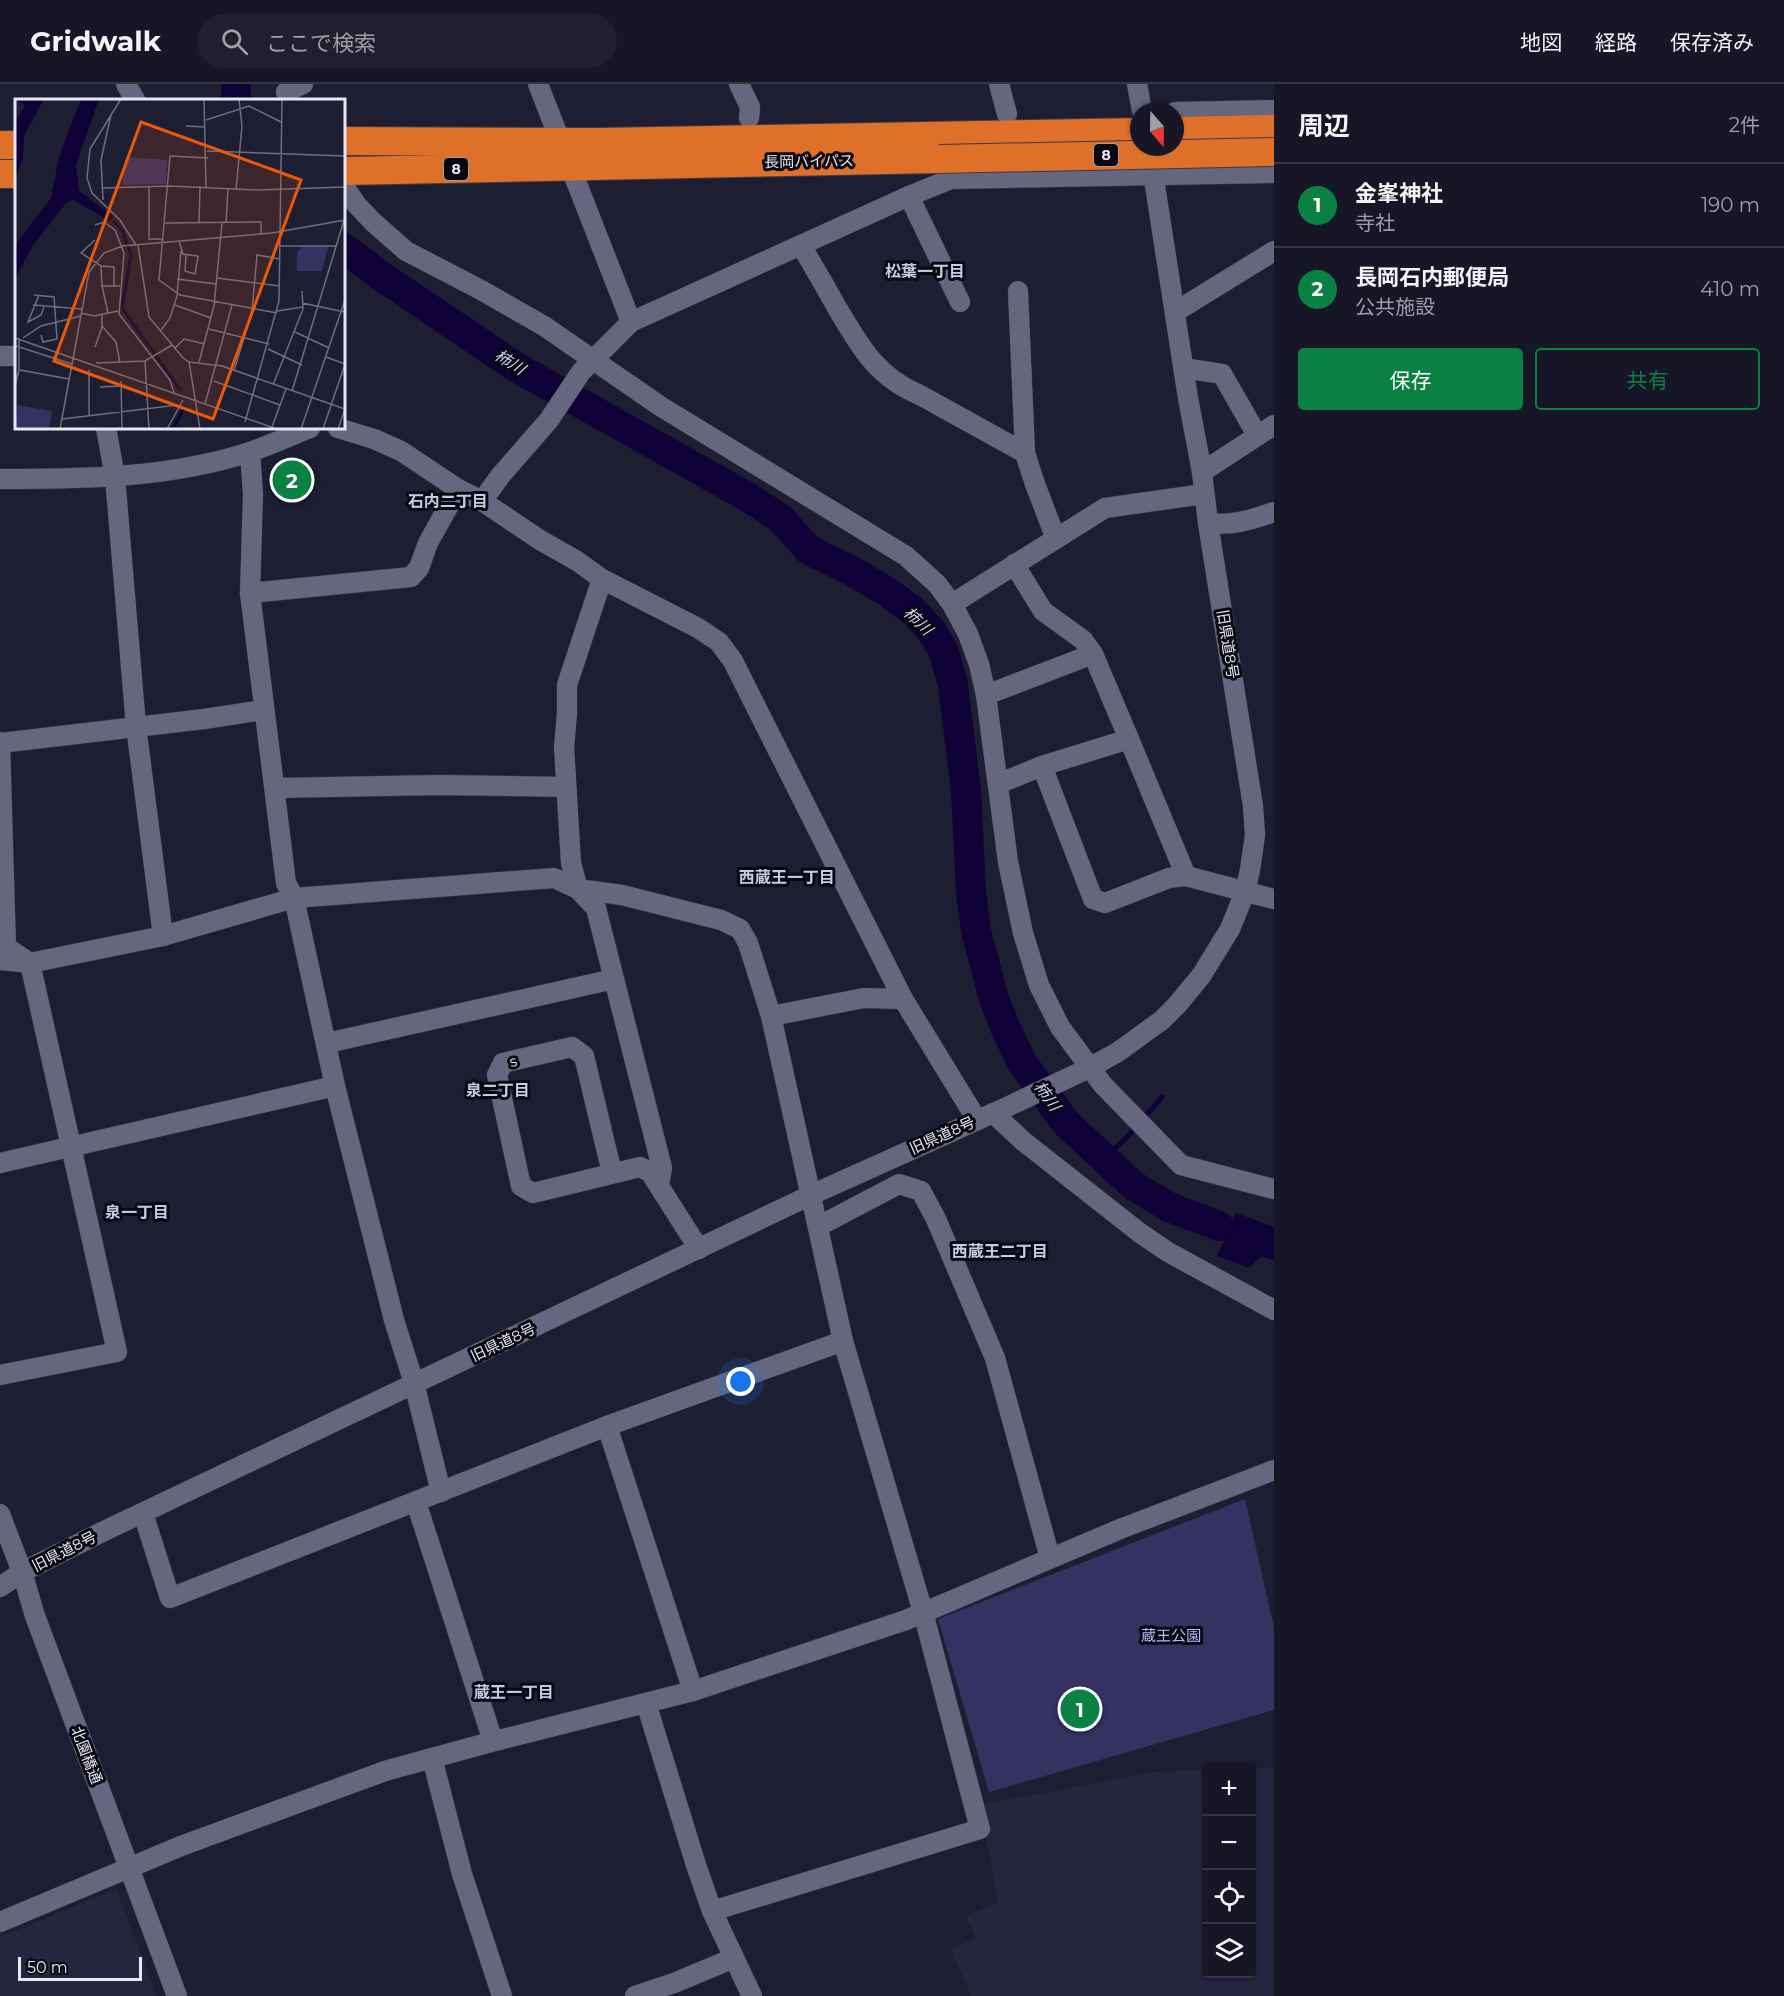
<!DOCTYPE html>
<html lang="ja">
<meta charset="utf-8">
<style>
:root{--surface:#161626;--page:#1f1f2e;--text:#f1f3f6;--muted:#9e9fa7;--line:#353543;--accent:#0b8043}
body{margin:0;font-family:Montserrat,"Noto Sans JP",sans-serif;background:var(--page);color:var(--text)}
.controls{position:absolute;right:18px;bottom:18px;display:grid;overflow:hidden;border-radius:6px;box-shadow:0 2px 4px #0004}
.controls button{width:54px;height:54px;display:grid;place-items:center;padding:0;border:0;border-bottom:2px solid var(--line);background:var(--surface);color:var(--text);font:30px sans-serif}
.compass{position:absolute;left:1130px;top:18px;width:54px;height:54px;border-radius:50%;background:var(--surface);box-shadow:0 2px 4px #0004;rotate:160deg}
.scale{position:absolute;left:18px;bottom:15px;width:124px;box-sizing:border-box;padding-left:6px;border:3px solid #e6e7f4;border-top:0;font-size:16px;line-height:21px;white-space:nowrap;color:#e6e7f4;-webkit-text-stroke:4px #090912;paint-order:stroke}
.you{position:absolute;left:741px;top:1298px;width:21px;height:21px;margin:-15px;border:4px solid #fff;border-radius:50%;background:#1a73e8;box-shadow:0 0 0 9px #1a73e833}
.badge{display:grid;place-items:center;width:39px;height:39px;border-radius:50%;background:var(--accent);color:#fff;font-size:20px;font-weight:700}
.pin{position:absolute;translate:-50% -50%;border:3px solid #fff;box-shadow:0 2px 6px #0006}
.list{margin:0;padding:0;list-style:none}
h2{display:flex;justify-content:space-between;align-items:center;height:78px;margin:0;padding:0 24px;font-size:26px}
h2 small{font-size:20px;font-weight:400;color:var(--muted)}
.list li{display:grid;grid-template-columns:39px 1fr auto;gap:18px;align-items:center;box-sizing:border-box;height:84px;padding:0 24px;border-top:2px solid var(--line)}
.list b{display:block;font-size:22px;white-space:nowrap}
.list p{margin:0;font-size:20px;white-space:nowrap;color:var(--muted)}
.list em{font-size:20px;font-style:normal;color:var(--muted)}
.actions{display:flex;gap:12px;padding:18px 24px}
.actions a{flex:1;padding:14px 0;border:2px solid var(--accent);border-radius:6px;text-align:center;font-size:21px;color:var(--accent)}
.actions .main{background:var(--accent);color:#fff}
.icon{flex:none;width:33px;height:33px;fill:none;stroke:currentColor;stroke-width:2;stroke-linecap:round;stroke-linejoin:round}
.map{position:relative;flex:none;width:1274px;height:1912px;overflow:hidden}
header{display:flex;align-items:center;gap:36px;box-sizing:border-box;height:84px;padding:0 30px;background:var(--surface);border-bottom:2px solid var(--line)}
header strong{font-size:28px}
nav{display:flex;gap:33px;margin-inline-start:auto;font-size:21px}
.search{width:420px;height:54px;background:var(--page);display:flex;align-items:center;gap:15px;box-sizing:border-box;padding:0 21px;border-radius:33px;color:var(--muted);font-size:22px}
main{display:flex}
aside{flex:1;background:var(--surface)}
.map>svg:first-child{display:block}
.built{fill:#26253f}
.green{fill:#353262}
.water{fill:#0f0236}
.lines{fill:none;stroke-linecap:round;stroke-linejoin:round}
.stream{stroke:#0f0236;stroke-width:5}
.river{stroke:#0f0236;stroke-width:30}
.minor-casing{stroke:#3a3849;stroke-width:21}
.highway-casing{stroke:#3a3849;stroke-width:30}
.minor{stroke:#66677e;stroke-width:20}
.highway{stroke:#de7029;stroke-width:28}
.highway-bridge-casing{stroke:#3a3849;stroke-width:30;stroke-linecap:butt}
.highway-bridge{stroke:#de7029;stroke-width:28}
.labels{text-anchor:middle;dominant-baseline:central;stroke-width:6;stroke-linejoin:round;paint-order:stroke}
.shield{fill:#090912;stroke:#a4a4b0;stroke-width:1.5}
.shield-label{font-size:14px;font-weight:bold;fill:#e6e7f4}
.street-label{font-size:15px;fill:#e6e7f4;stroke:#090912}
.park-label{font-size:15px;fill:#b7b7fd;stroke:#090912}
.neighbourhood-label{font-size:16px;font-weight:bold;fill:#c8c9e4;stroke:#090912}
.water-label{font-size:16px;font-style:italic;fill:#d2d3f7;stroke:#090912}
.inset-river{fill:none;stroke:#0f0236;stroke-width:3}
.inset-road{fill:none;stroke:#6e6e80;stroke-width:1.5}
.view{fill:#e8590c;fill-opacity:0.15;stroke:#e8590c;stroke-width:3}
.inset-edge{fill:none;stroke:#e6e7f4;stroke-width:3}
</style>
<header>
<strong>Gridwalk</strong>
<div class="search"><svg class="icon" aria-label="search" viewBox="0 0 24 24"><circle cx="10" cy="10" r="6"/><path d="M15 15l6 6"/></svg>ここで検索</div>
<nav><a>地図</a><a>経路</a><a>保存済み</a></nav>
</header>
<main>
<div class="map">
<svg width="1274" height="1912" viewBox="0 0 1274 1912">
<rect width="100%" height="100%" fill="#1e1e32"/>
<!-- built -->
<g class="built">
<polygon points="1274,1684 1274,1912 971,1912 951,1865 976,1854 966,1831 998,1819 980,1721 1153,1688 1206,1686 1206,1890 1252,1890 1252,1685"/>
<polygon points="116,1805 157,1912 0,1912 0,1853"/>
</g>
<!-- green -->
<polygon class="green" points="1245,1415 1274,1544 1274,1626 989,1708 938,1535"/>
<!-- water -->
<polygon class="water" points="1236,1129 1274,1143 1274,1176 1261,1173 1249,1184 1217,1172"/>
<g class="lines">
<!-- stream -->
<polyline class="stream" points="1105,1074 1129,1051 1162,1013"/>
<!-- river -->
<g class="river">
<polyline points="236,16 236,0"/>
<polyline points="344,164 381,192 516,283 746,412 780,434 809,466 852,487 889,509 914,528 931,546 944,568 953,601 966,706 971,808 976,847 993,912 1005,943 1023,980 1066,1039 1134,1102 1169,1123 1219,1142"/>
</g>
<defs>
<g id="minor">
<polyline points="126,0 135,16"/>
<polyline points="538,0 631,238"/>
<polyline points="739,0 750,23 749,34"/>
<polyline points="999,0 1007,30"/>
<polyline points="1137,0 1142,27"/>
<polyline points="286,8 303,0"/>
<polyline points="1175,28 1274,26"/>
<polyline points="344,88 346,105 356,120 373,138 406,167 481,206 544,242 660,322 906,472 937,500 952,520 968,550 979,580 986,611 1008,778 1023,849 1039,901 1060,943 1103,1001 1181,1081 1274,1105"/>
<polyline points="909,112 960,218"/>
<path d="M801,161C813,182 825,202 836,222C859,261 876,293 920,311L1025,369L1035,400L1056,455"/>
<polyline points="1018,207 1025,369"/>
<polyline points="1175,228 1274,167"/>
<polyline points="0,272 16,272"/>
<polyline points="1184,284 1222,290 1257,351"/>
<polyline points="106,344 115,393 136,642 163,852"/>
<polyline points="338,344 374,355 401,367 458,405 482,417 540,456 577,477 602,495 698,544 719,558 733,577 744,599 903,915 977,1036"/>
<polyline points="250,368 253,410 250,509 286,799 294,814 335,1002 394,1236 414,1299 441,1408"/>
<polyline points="1202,388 1274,341"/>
<path d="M0,395C84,395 170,394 250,368C270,361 290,352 310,344"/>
<polyline points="482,417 501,391 549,336 581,288 631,238 909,112 951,95 1274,89"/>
<path d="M1208,439C1232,442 1251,436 1274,428"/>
<polyline points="1014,480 1043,527 1083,556 1093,570 1129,655"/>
<polyline points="602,495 567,601 567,630 564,663 571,779 578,805 596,824 662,1084 659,1101"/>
<polyline points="250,509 411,493 419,484 428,459 458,405"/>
<polyline points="952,520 1105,424 1204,410"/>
<polyline points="986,611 1093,570"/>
<polyline points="0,658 6,863 30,879 117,1268 0,1291"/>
<polyline points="0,659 204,635 264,626"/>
<polyline points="1042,682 1093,815 1105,819 1169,794 1186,792 1274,815"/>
<polyline points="998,700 1042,682 1129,655 1186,792"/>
<polyline points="275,704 440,701 566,703"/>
<polyline points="0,876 30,879 163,852 294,814 554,794 578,805 622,811 721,836 740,845 748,859 771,932 843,1257 923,1528 980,1745 712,1827"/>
<polyline points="771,932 864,914 903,915"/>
<polyline points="327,959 614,895"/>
<polyline points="993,1029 1023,1057 1140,1149 1168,1168 1274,1226"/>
<polyline points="0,1079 335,1002"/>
<polyline points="612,1089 584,972 572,963 503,979 497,991 521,1102 533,1109 640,1083 650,1088 699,1165"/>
<polyline points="819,1142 899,1100 921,1107 936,1135 995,1274 1050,1474"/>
<polyline points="607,1342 693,1607"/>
<polyline points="416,1418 490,1648 491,1658"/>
<polyline points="143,1429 170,1514 607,1342 843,1257"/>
<polyline points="0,1430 22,1488 35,1532 177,1912"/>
<polyline points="0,1503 22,1488 102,1448 811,1111 1009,1022 1089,984 1118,968 1162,936 1177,921 1201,892 1230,845 1245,808 1250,786 1255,751 1253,722 1208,439 1202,388 1188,314 1149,63"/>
<polyline points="646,1619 696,1781 712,1827 752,1912"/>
<polyline points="432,1674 462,1790 502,1912"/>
<polyline points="0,1838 181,1762 385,1687 491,1658 693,1607 906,1536 1120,1445 1274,1386"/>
<polyline points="635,1912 674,1899 734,1874"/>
</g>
<g id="highway">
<polyline points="1175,47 1274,45"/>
<polyline points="344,57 599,58 1139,48"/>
<polyline points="0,61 16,61"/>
<polyline points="344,87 939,75"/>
<polyline points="0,90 16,90"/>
</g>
</defs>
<!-- minor casing -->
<use href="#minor" class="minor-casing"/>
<!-- highway casing -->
<use href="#highway" class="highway-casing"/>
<!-- minor -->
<use href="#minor" class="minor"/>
<!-- highway -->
<use href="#highway" class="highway"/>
<defs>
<polyline id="highway-bridge" points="939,75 1274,68"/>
</defs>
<!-- highway-bridge casing -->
<use href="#highway-bridge" class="highway-bridge-casing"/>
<!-- highway-bridge -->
<use href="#highway-bridge" class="highway-bridge"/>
</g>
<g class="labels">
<!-- shield labels -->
<g class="shield">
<rect x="1094" y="60" width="24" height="22" rx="4.5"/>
<rect x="444" y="74" width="24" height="22" rx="4.5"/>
</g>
<g class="shield-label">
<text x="1106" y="71">8</text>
<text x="456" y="85">8</text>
</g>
<!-- street labels -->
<g class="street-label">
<text transform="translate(809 77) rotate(-1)">長岡バイパス</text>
<text transform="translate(1228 560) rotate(81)">旧県道8号</text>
<text transform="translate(513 977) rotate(-15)">s</text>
<text transform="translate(942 1051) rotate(-24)">旧県道8号</text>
<text transform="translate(503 1258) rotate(-25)">旧県道8号</text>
<text transform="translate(64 1467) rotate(-27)">旧県道8号</text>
<text transform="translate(87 1671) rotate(69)">北園橋通</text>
</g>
<!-- park labels -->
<g class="park-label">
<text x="1171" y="1551">蔵王公園</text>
</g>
<!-- neighbourhood labels -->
<g class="neighbourhood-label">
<text x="925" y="187">松葉一丁目</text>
<text x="448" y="417">石内二丁目</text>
<text x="787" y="793">西蔵王一丁目</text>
<text x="498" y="1006">泉二丁目</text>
<text x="137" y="1128">泉一丁目</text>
<text x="1000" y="1167">西蔵王二丁目</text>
<text x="514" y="1608">蔵王一丁目</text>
</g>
<!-- water labels -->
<g class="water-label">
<text transform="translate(510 278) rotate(33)">柿川</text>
<text transform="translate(918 537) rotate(44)">柿川</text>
<text transform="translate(1047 1012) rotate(54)">柿川</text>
</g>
</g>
<!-- overview -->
<g transform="translate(15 15)">
<rect width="330" height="330" fill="#1e1e32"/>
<path d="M111,58L152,61L151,85L107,86ZM287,148H313L307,172H282V153ZM2,306L37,312L34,330H0Z" fill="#353262"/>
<path d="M1,0H29L9,37L8,60L0,79V23L10,7ZM66,0H84L61,66L64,92L99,118L95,122L58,101L51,104L19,145L0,179V146L36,99L44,57Z" fill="#0f0236"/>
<path class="inset-river" d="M98,122L107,131L116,156L107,209L166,292M158,330L170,307"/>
<path class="inset-road" d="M106,0L75,50L72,79L77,94L105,121L121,146M189,0L191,88M191,21L234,7L266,23M171,27L190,28M192,52L330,57M193,59L155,57L144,181L165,196L262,214M134,88V140H148M88,89L155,87L242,91L330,88M221,91L227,27L224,0M88,101L86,61L96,16M150,124L246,123V135M211,124L213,90M184,125L185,87M80,126L89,123L100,131L109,154L104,215L155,281L159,294M80,141L66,154L86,167L99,168V187M164,142L168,155L182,157L183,158L180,175L170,172L171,156M123,146L134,218L168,259L174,263L207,267L330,310M264,147H321M86,167L87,187H105M202,179L265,187M162,180L201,185M87,187L93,214M19,196L39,198L42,240L28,243L26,236M24,196L13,223L26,216L29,208M287,204L330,213M18,206L67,210M160,206L196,219M262,212L288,208M66,214L79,217L103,212M87,215V227L101,243L105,264M194,230L254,245M146,231L155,219L162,197L166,152M280,233L314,249M0,239L262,330M8,239L26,227L66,217M1,247L57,265M80,248L87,228M160,249L169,240L190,245M253,250L287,266M311,258L330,265M130,262L134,330M174,263L185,330M184,263L199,207L207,124M81,264L130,262L157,246M5,271L54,280M74,271V316M219,272L237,212L242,156L265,160M106,282L107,330M199,282L265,306M258,286L288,210L287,192M0,287L4,271V239M85,288L106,287M277,292L330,118M190,305L217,206M47,320L163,306M230,323L264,202L267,0M257,328L271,290M45,330L74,173L89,154L107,147L257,134L330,121M152,330L168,301M286,330L330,201M308,330L330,265M323,330L330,310"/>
<path class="view" d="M126,23L286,81L198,320L39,262Z"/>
<rect width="330" height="330" class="inset-edge"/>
</g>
</svg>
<div class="controls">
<button>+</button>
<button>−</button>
<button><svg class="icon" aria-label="locate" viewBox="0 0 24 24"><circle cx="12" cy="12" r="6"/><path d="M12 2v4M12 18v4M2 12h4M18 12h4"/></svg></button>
<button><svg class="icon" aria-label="layers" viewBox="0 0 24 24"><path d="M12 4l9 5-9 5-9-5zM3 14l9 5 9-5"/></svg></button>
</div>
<svg class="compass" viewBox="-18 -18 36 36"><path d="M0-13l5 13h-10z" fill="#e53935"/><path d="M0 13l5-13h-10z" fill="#9e9fa7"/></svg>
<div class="scale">50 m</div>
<div class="you"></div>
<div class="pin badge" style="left:1080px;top:1625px">1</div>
<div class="pin badge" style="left:292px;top:396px">2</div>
</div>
<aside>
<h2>周辺<small>2件</small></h2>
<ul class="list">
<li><span class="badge">1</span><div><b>金峯神社</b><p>寺社</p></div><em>190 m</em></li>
<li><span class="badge">2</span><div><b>長岡石内郵便局</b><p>公共施設</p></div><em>410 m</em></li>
</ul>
<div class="actions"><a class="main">保存</a><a>共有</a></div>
</aside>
</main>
